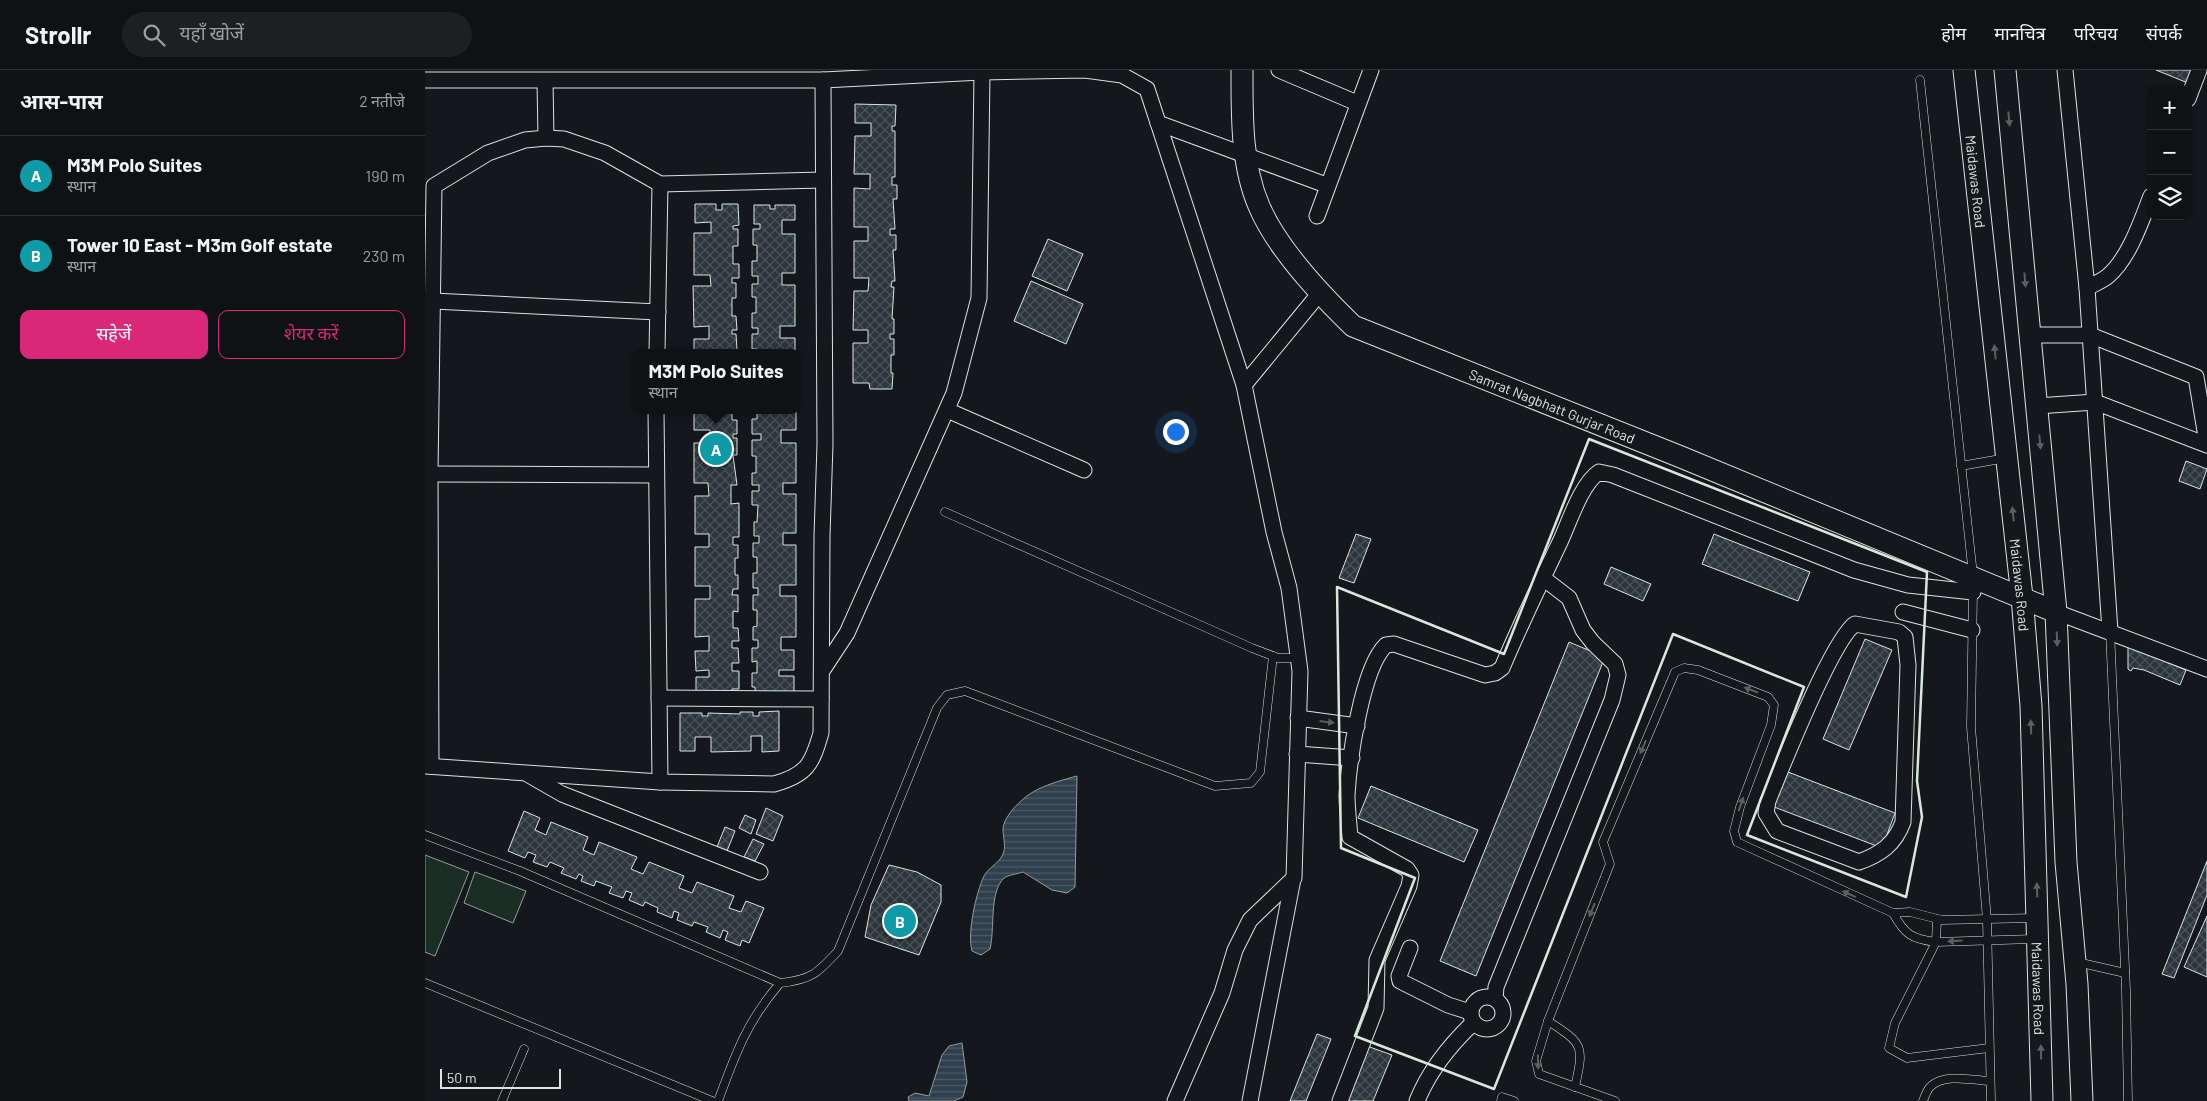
<!DOCTYPE html>
<html lang="hi">
<meta charset="utf-8">
<style>
:root{--surface:#0f1215;--page:#1d2022;--text:#f1f3f6;--muted:#9b9ea0;--line:#2f3234;--accent:#db2777}
body{margin:0;font-family:Barlow,"Noto Sans Devanagari",sans-serif;background:var(--page);color:var(--text)}
.controls{position:absolute;right:15px;top:15px;display:grid;overflow:hidden;border-radius:10px;box-shadow:0 1px 4px #0004}
.controls button{width:45px;height:45px;display:grid;place-items:center;padding:0;border:0;border-bottom:1px solid var(--line);background:var(--surface);color:var(--text);font:25px sans-serif}
.scale{position:absolute;left:15px;bottom:12px;width:121px;box-sizing:border-box;padding-left:5px;border:2px solid #d8e6dc;border-top:0;font-size:14px;line-height:18px;white-space:nowrap;color:#d8e6dc;-webkit-text-stroke:4px #14181c;paint-order:stroke}
.you{position:absolute;left:750px;top:361px;width:18px;height:18px;margin:-12px;border:4px solid #fff;border-radius:50%;background:#1a73e8;box-shadow:0 0 0 8px #1a73e833}
.badge{display:grid;place-items:center;width:32px;height:32px;border-radius:50%;background:var(--accent);color:#fff;font-size:16px;font-weight:700}
.pin{position:absolute;translate:-50% -50%;border:2px solid #fff;box-shadow:0 1px 5px #0006}
.popup{position:absolute;left:206px;top:279px;width:170px;height:65px;box-sizing:border-box;display:grid;place-content:center;border-radius:10px;background:var(--surface);filter:drop-shadow(0 1px 4px #0005);font-size:16px;white-space:nowrap;color:var(--muted)}
.popup b{font-size:19px;color:var(--text)}
.popup::after{content:'';position:absolute;left:50%;top:100%;margin-left:-10px;border:10px solid transparent;border-top-color:var(--surface)}
.list{margin:0;padding:0;list-style:none}
h2{display:flex;justify-content:space-between;align-items:center;height:65px;margin:0;padding:0 20px;font-size:21px}
h2 small{font-size:16px;font-weight:400;color:var(--muted)}
.list li{display:grid;grid-template-columns:32px 1fr auto;gap:15px;align-items:center;box-sizing:border-box;height:80px;padding:0 20px;border-top:1px solid var(--line)}
.list b{display:block;font-size:19px;white-space:nowrap}
.list p{margin:0;font-size:16px;white-space:nowrap;color:var(--muted)}
.list em{font-size:16px;font-style:normal;color:var(--muted)}
.actions{display:flex;gap:10px;padding:15px 20px}
.actions a{flex:1;padding:11px 0;border:1px solid var(--accent);border-radius:10px;text-align:center;font-size:18px;color:var(--accent)}
.actions .main{background:var(--accent);color:#fff}
.icon{flex:none;width:28px;height:28px;fill:none;stroke:currentColor;stroke-width:2;stroke-linecap:round;stroke-linejoin:round}
.map{position:relative;flex:none;width:1782px;height:1031px;overflow:hidden}
header{display:flex;align-items:center;gap:30px;box-sizing:border-box;height:70px;padding:0 25px;background:var(--surface);border-bottom:1px solid var(--line)}
header strong{font-size:24px}
nav{display:flex;gap:28px;margin-inline-start:auto;font-size:18px}
.search{width:350px;height:45px;background:var(--page);display:flex;align-items:center;gap:12px;box-sizing:border-box;padding:0 18px;border-radius:28px;color:var(--muted);font-size:19px}
main{display:flex}
aside{flex:1;background:var(--surface)}
.map>svg:first-child{display:block}
.grass{fill:#1a2d24;stroke:#939e99}
.water{fill:url(#water-rules);stroke:#939e99}
.building{fill:url(#building-cross-hatch);stroke:#d8e6dc}
.lines{fill:none;stroke-linecap:round;stroke-linejoin:round}
.lane-casing{stroke:#d8e6dc;stroke-width:9}
.street-casing{stroke:#d8e6dc;stroke-width:17}
.secondary-casing{stroke:#d8e6dc;stroke-width:23}
.lane{stroke:#14181c;stroke-width:8}
.street{stroke:#14181c;stroke-width:15}
.secondary{stroke:#14181c;stroke-width:21}
.wall{stroke:#d8e6dc;stroke-width:2.5}
.oneway{fill:#59605f}
.labels{text-anchor:middle;dominant-baseline:central;stroke-width:4;stroke-linejoin:round;paint-order:stroke}
.street-label{font-size:14px;fill:#d8e6dc;stroke:#14181c}
</style>
<header>
<strong>Strollr</strong>
<div class="search"><svg class="icon" aria-label="search" viewBox="0 0 24 24"><circle cx="10" cy="10" r="6"/><path d="M15 15l6 6"/></svg>यहाँ खोजें</div>
<nav><a>होम</a><a>मानचित्र</a><a>परिचय</a><a>संपर्क</a></nav>
</header>
<main>
<aside>
<h2>आस-पास<small>2 नतीजे</small></h2>
<ul class="list">
<li><span class="badge" style="background:#0f9aa8">A</span><div><b>M3M Polo Suites</b><p>स्थान</p></div><em>190 m</em></li>
<li><span class="badge" style="background:#0f9aa8">B</span><div><b>Tower 10 East - M3m Golf estate</b><p>स्थान</p></div><em>230 m</em></li>
</ul>
<div class="actions"><a class="main">सहेजें</a><a>शेयर करें</a></div>
</aside>
<div class="map">
<svg width="1782" height="1031" viewBox="0 0 1782 1031">
<defs>
<pattern id="water-rules" width="6" height="5" patternUnits="userSpaceOnUse" patternTransform="scale(1.25)"><rect width="6" height="5" fill="#2f3f4d"/><path d="M0 2.5h6" fill="none" stroke="#4c5b66"/></pattern>
<pattern id="building-cross-hatch" width="8" height="8" patternUnits="userSpaceOnUse" patternTransform="scale(1.25)"><rect width="8" height="8" fill="#2c363c"/><path d="M0 0l8 8M0 8l8-8" fill="none" stroke="#4a5358"/></pattern>
</defs>
<rect width="100%" height="100%" fill="#14181c"/>
<!-- grass -->
<g class="grass">
<polygon points="0,785 44,802 10,886 0,882"/>
<polygon points="50,802 101,821 88,853 39,833"/>
</g>
<!-- water -->
<g class="water">
<path d="M652,706L650,817L642,823L627,820L598,802C592,804 583,805 579,808C564,822 570,859 565,879L556,885L547,881C542,863 551,823 559,806C563,798 573,794 577,786C582,778 578,768 578,759C578,750 589,737 596,731C610,717 634,711 652,706Z"/>
<polygon points="537,973 542,1012 538,1027 529,1031 484,1031 483,1027 490,1023 504,1026 517,985 524,976"/>
</g>
<!-- building -->
<g class="building">
<polygon points="1731,0 1768,0 1763,13"/>
<polygon points="430,34 471,35 470,56 467,56 467,61 470,61 470,107 467,107 467,115 472,115 472,129 468,129 470,159 465,159 465,165 471,165 471,180 468,180 470,211 467,211 466,217 469,217 467,249 469,249 469,264 465,264 465,269 469,269 469,285 466,285 466,303 468,303 467,319 445,319 444,313 428,313 428,273 443,273 443,260 428,260 429,221 443,221 444,208 429,208 429,171 443,171 443,157 429,157 429,118 445,119 445,104 429,104 430,66 446,66 446,53 430,53"/>
<polygon points="270,134 291,134 291,140 297,140 297,134 313,134 314,155 308,156 308,159 313,159 313,176 308,176 308,194 314,194 314,208 307,208 307,213 311,213 311,228 307,228 307,246 311,246 312,260 307,260 307,264 311,264 312,280 308,280 308,283 269,283 269,269 284,269 284,256 269,257 268,216 286,216 285,205 269,205 269,163 286,163 286,152 270,153"/>
<polygon points="329,135 345,135 345,139 350,139 350,135 370,135 370,150 357,150 357,164 370,164 370,203 357,203 357,215 370,215 370,256 355,256 355,268 370,268 370,283 332,283 332,279 327,279 327,264 333,264 333,258 327,258 327,243 331,243 331,227 327,227 327,214 333,214 333,206 327,206 327,191 332,191 332,175 328,175 328,159 335,159 335,154 329,154"/>
<polygon points="623,169 658,184 642,221 607,206"/>
<polygon points="606,211 658,234 641,274 589,251"/>
<polygon points="269,340 307,340 307,350 312,350 312,364 308,364 308,368 312,368 312,385 308,385 312,415 306,415 306,434 314,433 314,467 308,467 308,475 313,475 313,488 310,488 310,505 313,505 313,519 308,519 307,525 313,525 313,542 308,541 308,558 313,558 314,571 307,571 307,578 313,578 314,593 307,593 307,601 314,601 314,619 307,619 307,626 271,626 271,607 284,607 284,600 271,601 270,581 284,581 284,566 270,567 270,529 285,529 285,516 270,516 270,477 284,477 284,464 270,464 270,426 284,426 283,413 269,413 269,373 285,373 285,360 269,360"/>
<polygon points="332,340 371,340 371,360 356,360 356,373 371,373 371,413 358,413 358,424 371,424 371,463 358,463 358,475 371,475 371,515 355,515 355,526 371,526 371,567 356,567 356,580 369,580 369,600 354,600 354,606 369,606 369,627 330,627 330,617 327,617 327,603 332,603 332,591 327,592 327,578 333,578 333,570 328,570 328,557 332,556 332,540 328,540 328,525 333,525 333,518 328,518 328,503 332,503 332,487 328,487 328,473 334,473 334,466 329,466 329,452 332,452 333,435 327,435 327,421 334,421 334,415 327,415 327,403 331,403 331,386 327,386 327,370 336,370 336,364 327,364 327,349 332,349"/>
<polygon points="1761,391 1782,399 1775,419 1754,411"/>
<polygon points="931,464 946,469 929,513 914,508"/>
<polygon points="1289,464 1385,502 1373,531 1277,494"/>
<polygon points="1186,497 1226,514 1218,531 1179,514"/>
<polygon points="1440,569 1467,580 1424,680 1398,669"/>
<polygon points="1144,572 1180,587 1051,906 1015,891"/>
<polygon points="1703,576 1761,600 1755,615 1719,600 1708,598 1706,601 1703,599"/>
<polygon points="354,641 354,681 337,682 337,666 326,666 326,681 286,682 286,667 270,667 270,681 255,681 255,643 277,643 277,646 283,646 283,643 315,644 315,642 328,642 328,646 334,646 334,642"/>
<polygon points="1363,702 1470,743 1457,778 1349,737"/>
<polygon points="946,716 1053,760 1039,792 933,748"/>
<polygon points="341,738 358,746 348,771 331,764"/>
<polygon points="99,741 115,748 110,760 121,765 126,752 163,767 158,780 169,785 174,772 212,787 206,799 218,804 224,792 259,806 254,818 267,823 272,812 309,826 304,838 316,842 321,831 339,838 324,873 317,870 315,876 300,870 303,862 298,860 295,868 281,862 283,857 269,852 267,856 252,850 254,843 249,841 247,848 232,842 233,838 220,832 218,836 204,830 207,823 201,821 198,828 184,823 187,817 171,811 169,816 156,811 158,806 154,804 151,809 136,803 139,798 125,792 122,797 108,792 111,785 103,782 100,788 83,781"/>
<polygon points="320,745 331,750 326,764 314,758"/>
<polygon points="300,757 310,761 302,781 292,777"/>
<polygon points="328,769 339,774 330,791 319,787"/>
<polygon points="1782,791 1782,825 1749,908 1737,904"/>
<polygon points="464,795 492,802 516,815 516,832 494,885 440,867 446,835"/>
<polygon points="1782,846 1782,907 1759,897"/>
<polygon points="892,964 906,969 881,1031 865,1031"/>
<polygon points="942,976 967,985 948,1031 920,1031"/>
</g>
<g class="lines">
<defs>
<g id="lane">
<polyline points="1495,10 1548,505"/>
<polyline points="1536,396 1581,388"/>
<polyline points="520,442 827,578 853,588 873,588"/>
<polyline points="1548,519 1546,657 1562,850 1566,1031"/>
<polyline points="1685,561 1701,920 1703,1031"/>
<polyline points="0,765 95,801 355,913"/>
<path d="M1468,843C1480,865 1487,869 1511,872L1611,869"/>
<polyline points="1512,849 1511,872 1470,953 1464,978 1482,988 1564,978"/>
<polyline points="1652,892 1700,903"/>
<polyline points="0,913 287,1031"/>
<path d="M1123,951C1159,974 1159,976 1150,1017"/>
<polyline points="77,1031 99,979"/>
<path d="M293,1031C311,983 321,953 355,913C386,910 393,903 413,881L512,638L522,625L540,621L790,716L826,713L835,702L848,586"/>
<polyline points="1076,1031 1077,1027 1089,1031"/>
<polyline points="1190,1031 1114,1004 1111,991 1123,951 1185,794 1178,772 1250,602 1259,598 1273,600 1343,627 1349,635 1346,655 1315,737 1309,761 1312,772 1468,843 1485,842 1517,850 1611,848"/>
<path d="M1498,1031C1500,1026 1502,1020 1505,1017C1518,1003 1548,1010 1565,1011"/>
</g>
<g id="street">
<polyline points="854,0 932,33"/>
<polyline points="1640,0 1662,218 1685,561"/>
<polyline points="0,10 398,10 557,2 660,0 697,5 722,19 819,315 849,462 864,518 875,601 869,808 825,850 810,880 797,923 750,1031"/>
<polyline points="120,11 121,68"/>
<polyline points="1763,29 1774,0"/>
<polyline points="733,53 901,115"/>
<polyline points="892,146 946,0"/>
<path d="M1662,218C1669,214 1677,211 1683,206C1704,188 1716,152 1726,126"/>
<polyline points="8,231 233,242"/>
<polyline points="1605,265 1665,265 1771,307 1782,373"/>
<polyline points="232,283 235,114"/>
<polyline points="819,315 894,224"/>
<polyline points="1612,336 1670,332 1782,375"/>
<polyline points="231,340 235,712"/>
<polyline points="522,340 659,400"/>
<polyline points="0,404 230,405"/>
<polyline points="1478,542 1547,560"/>
<polyline points="1631,542 1782,599"/>
<path d="M1430,554L1474,562L1480,567L1483,595L1478,752C1470,774 1456,784 1434,792L1352,761L1341,743L1343,731C1356,699 1407,570 1430,554Z"/>
<polyline points="397,601 422,563 529,323 554,228 557,2"/>
<polyline points="234,628 396,629"/>
<polyline points="873,648 932,656"/>
<polyline points="872,684 927,688"/>
<path d="M0,696L235,712L349,714C382,705 387,694 396,663L397,466L400,374L398,10"/>
<polyline points="6,696 5,404 9,116 63,83 100,70 121,68 139,69 180,83 235,114 398,110"/>
<polyline points="104,705 137,724 335,802"/>
<polyline points="985,878 974,906 975,911 1023,935 1045,942"/>
<circle cx="1062" cy="943" r="16"/>
<polyline points="1070,929 1071,917 1187,630 1193,605 1190,594 1168,573 1158,560 1144,528 1118,508"/>
<polyline points="825,1031 868,809"/>
<path d="M915,1031L951,938L952,890L984,816L986,805L982,799L925,767C924,753 922,739 922,725C924,691 937,597 961,575L969,574L1060,605L1070,603L1077,598C1095,555 1115,514 1135,472C1144,453 1156,414 1174,402L1188,405L1429,500L1483,515L1548,522"/>
<path d="M992,1031C1004,1001 1025,975 1048,953"/>
</g>
<g id="secondary">
<path id="s1" d="M817,0C817,44 816,95 834,136C852,179 895,224 928,256L1256,387L1631,542"/>
<path id="s2" d="M1539,0L1597,527L1606,636L1617,1031"/>
<polyline points="1580,0 1631,542 1641,792 1652,914 1657,1031"/>
</g>
</defs>
<!-- lane casing -->
<use href="#lane" class="lane-casing"/>
<!-- street casing -->
<use href="#street" class="street-casing"/>
<!-- secondary casing -->
<use href="#secondary" class="secondary-casing"/>
<!-- lane -->
<use href="#lane" class="lane"/>
<!-- street -->
<use href="#street" class="street"/>
<!-- secondary -->
<use href="#secondary" class="secondary"/>
<!-- wall -->
<polygon class="wall" points="1164,369 1502,502 1492,711 1497,747 1481,827 1322,765 1379,617 1248,564 1069,1019 930,966 990,808 916,778 912,517 1079,584"/>
</g>
<!-- one-way arrows -->
<defs><path id="oneway-solid" d="M-6-.8H1V-3.2L6.5 0L1 3.2V.8H-6Z" transform="scale(1.25)"/></defs>
<g class="oneway">
<use href="#oneway-solid" transform="translate(1584 49) rotate(85)"/>
<use href="#oneway-solid" transform="translate(1600 210) rotate(85)"/>
<use href="#oneway-solid" transform="translate(1570 282) rotate(-96)"/>
<use href="#oneway-solid" transform="translate(1615 372) rotate(85)"/>
<use href="#oneway-solid" transform="translate(1588 444) rotate(-96)"/>
<use href="#oneway-solid" transform="translate(1632 569) rotate(88)"/>
<use href="#oneway-solid" transform="translate(1326 620) rotate(-159)"/>
<use href="#oneway-solid" transform="translate(902 652) rotate(7)"/>
<use href="#oneway-solid" transform="translate(1606 657) rotate(-92)"/>
<use href="#oneway-solid" transform="translate(1218 677) rotate(113)"/>
<use href="#oneway-solid" transform="translate(1316 734) rotate(-71)"/>
<use href="#oneway-solid" transform="translate(1612 820) rotate(-92)"/>
<use href="#oneway-solid" transform="translate(1424 824) rotate(-156)"/>
<use href="#oneway-solid" transform="translate(1167 840) rotate(112)"/>
<use href="#oneway-solid" transform="translate(1530 871) rotate(177)"/>
<use href="#oneway-solid" transform="translate(1616 982) rotate(-91)"/>
<use href="#oneway-solid" transform="translate(1113 992) rotate(89)"/>
</g>
<g class="labels">
<!-- street labels -->
<g class="street-label">
<text stroke="none"><textPath href="#s2" startOffset="112">Maidawas Road</textPath></text>
<text stroke="none"><textPath href="#s1" startOffset="506">Samrat Nagbhatt Gurjar Road</textPath></text>
<text stroke="none"><textPath href="#s2" startOffset="518">Maidawas Road</textPath></text>
<text stroke="none"><textPath href="#s2" startOffset="922">Maidawas Road</textPath></text>
</g>
</g>
</svg>
<div class="controls">
<button>+</button>
<button>−</button>
<button><svg class="icon" aria-label="layers" viewBox="0 0 24 24"><path d="M12 4l9 5-9 5-9-5zM3 14l9 5 9-5"/></svg></button>
</div>
<div class="scale">50 m</div>
<div class="you"></div>
<div class="pin badge" style="left:291px;top:379px;background:#0f9aa8">A</div>
<div class="popup"><b>M3M Polo Suites</b>स्थान</div>
<div class="pin badge" style="left:475px;top:851px;background:#0f9aa8">B</div>
</div>
</main>
